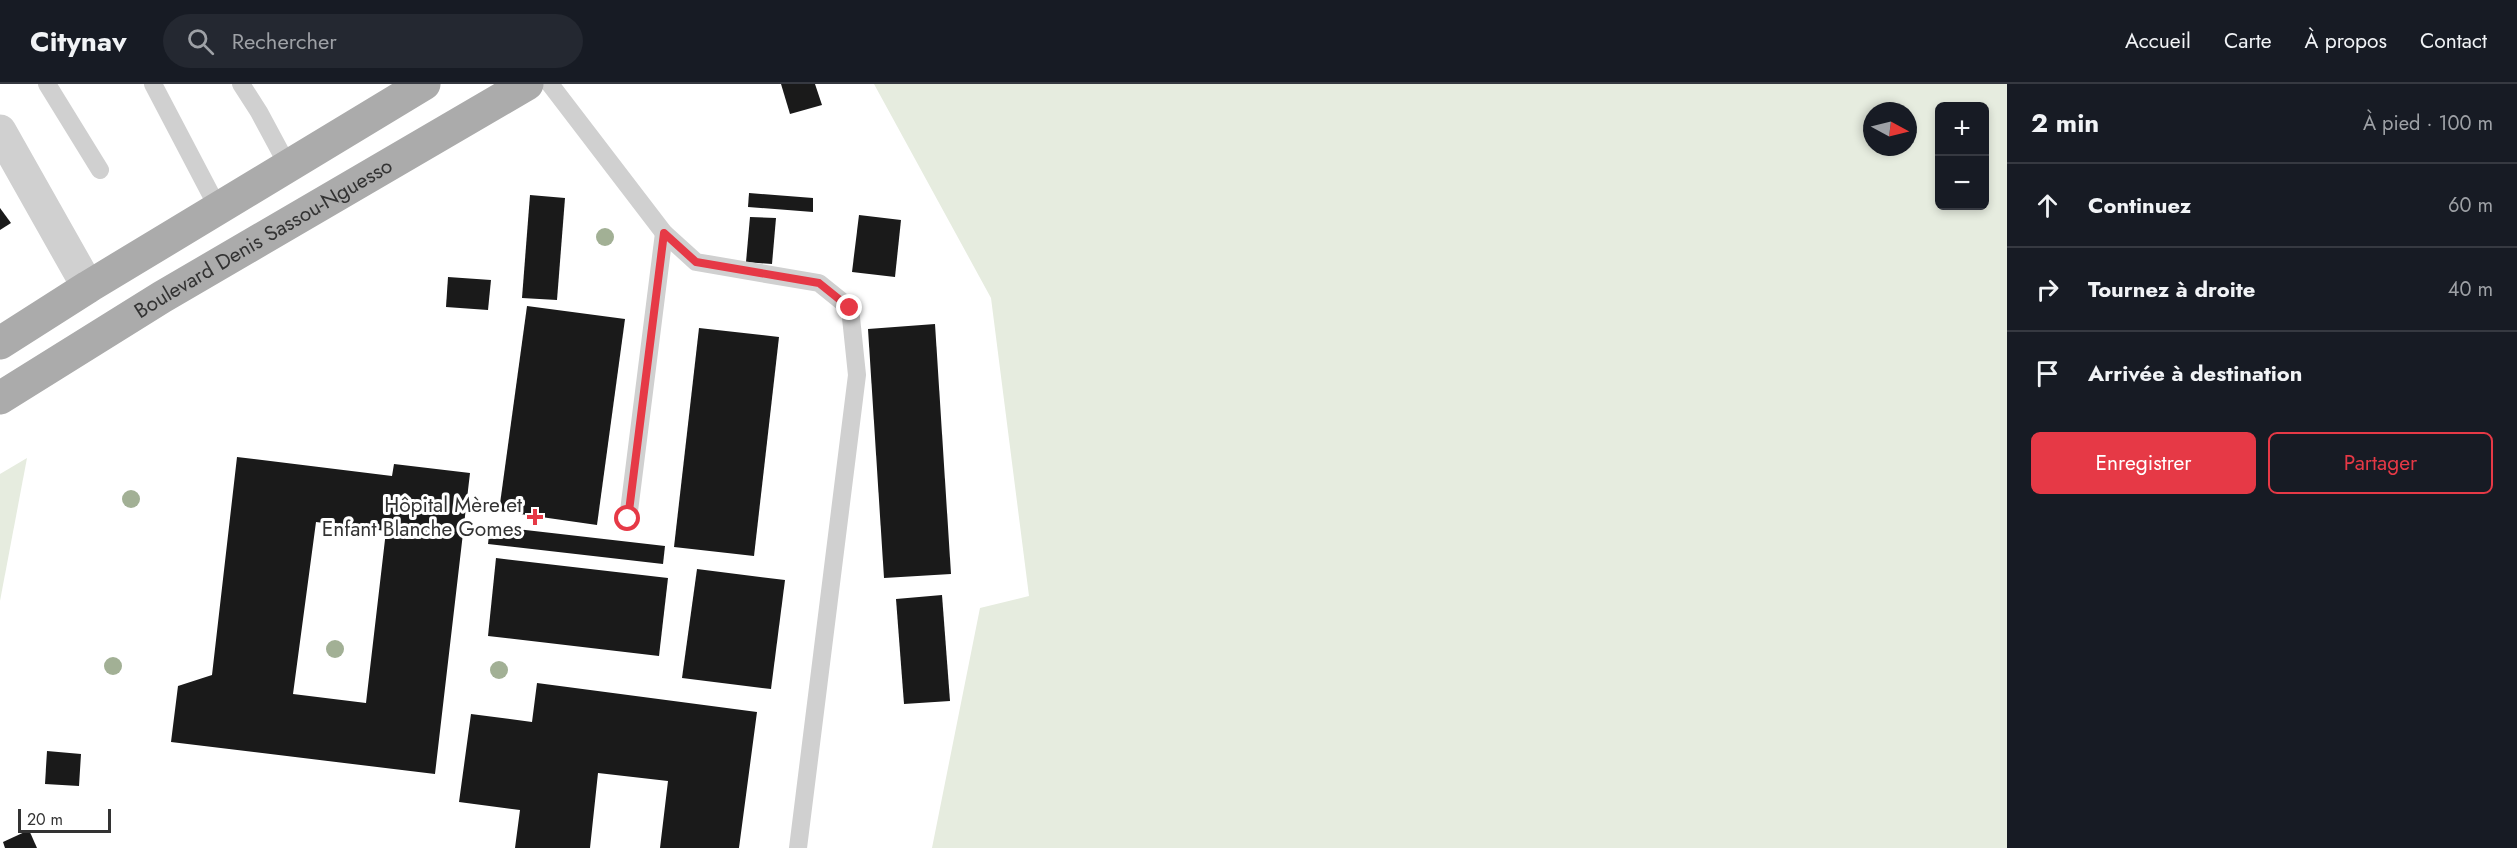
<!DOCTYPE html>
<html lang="fr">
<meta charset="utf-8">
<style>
:root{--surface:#171b24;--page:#242831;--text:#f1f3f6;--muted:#9ea1a6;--line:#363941;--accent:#e63946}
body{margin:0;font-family:Jost,sans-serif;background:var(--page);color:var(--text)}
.controls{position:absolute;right:18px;top:18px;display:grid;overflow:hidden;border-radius:9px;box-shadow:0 3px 9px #0003}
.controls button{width:54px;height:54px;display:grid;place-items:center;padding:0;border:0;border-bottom:2px solid var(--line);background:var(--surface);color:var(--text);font:30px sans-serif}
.compass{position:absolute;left:1863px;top:18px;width:54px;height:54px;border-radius:50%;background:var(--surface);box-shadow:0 3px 9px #0003;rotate:97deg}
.scale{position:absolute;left:18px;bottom:15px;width:93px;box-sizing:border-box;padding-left:6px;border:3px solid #333;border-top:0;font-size:16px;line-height:21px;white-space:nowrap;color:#333;-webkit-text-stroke:4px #fff;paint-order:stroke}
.stop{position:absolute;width:18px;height:18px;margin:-14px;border:4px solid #e63946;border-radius:50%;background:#fff}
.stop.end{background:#e63946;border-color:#fff;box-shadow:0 2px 6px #0008}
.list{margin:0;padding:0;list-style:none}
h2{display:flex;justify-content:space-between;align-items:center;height:78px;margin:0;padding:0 24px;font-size:26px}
h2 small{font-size:20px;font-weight:400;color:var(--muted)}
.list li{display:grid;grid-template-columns:39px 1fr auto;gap:18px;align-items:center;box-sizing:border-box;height:84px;padding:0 24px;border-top:2px solid var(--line)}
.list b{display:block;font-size:22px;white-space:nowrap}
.list em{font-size:20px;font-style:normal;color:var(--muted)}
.actions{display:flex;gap:12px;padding:18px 24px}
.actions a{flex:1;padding:14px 0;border:2px solid var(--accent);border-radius:9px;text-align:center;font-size:21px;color:var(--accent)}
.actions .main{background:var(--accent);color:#fff}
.icon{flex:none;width:33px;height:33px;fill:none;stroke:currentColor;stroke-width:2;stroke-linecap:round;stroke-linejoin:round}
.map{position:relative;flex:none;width:2007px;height:764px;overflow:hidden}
header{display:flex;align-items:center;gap:36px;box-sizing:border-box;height:84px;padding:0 30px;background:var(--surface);border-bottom:2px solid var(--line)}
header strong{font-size:28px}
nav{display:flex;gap:33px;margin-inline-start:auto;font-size:21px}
.search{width:420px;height:54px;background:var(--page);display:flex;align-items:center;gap:15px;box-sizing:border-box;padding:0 21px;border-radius:33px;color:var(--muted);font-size:22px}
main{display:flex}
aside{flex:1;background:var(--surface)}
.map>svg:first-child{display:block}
.green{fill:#e6ecdf;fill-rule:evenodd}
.building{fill:#1a1a1a;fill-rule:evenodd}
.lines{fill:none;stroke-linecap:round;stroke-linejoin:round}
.lane{stroke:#d0d0d0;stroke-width:18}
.street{stroke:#d0d0d0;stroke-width:33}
.primary{stroke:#ababab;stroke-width:33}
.tree{fill:#a2b095}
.route{stroke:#e63946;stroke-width:8}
.poi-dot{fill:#e63946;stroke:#fff;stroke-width:2}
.labels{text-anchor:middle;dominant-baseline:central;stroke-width:6;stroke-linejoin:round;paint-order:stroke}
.street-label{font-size:21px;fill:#333;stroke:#fff}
.poi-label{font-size:21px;fill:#333;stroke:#fff;text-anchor:end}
</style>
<header>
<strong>Citynav</strong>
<div class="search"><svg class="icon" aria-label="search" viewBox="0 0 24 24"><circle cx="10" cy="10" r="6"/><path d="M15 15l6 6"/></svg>Rechercher</div>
<nav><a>Accueil</a><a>Carte</a><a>À propos</a><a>Contact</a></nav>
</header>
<main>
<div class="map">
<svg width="2007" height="764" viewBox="0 0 2007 764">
<rect width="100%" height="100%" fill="#fff"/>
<!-- green -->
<g class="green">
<path d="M874,0H2007V764H932L980,524L1029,512L991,214ZM1940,22H1984V122H1940ZM1872,27H1908V63H1872Z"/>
<polygon points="27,374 0,517 0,390"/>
</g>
<!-- building -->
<g class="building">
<polygon points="781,0 815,0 822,21 790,30"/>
<polygon points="749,109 813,114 813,128 748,123"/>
<polygon points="530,111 565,114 557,216 522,214"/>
<polygon points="0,124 11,139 0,146"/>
<polygon points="859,131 901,136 895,193 852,188"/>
<polygon points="750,133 776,134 772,180 746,178"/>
<polygon points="448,193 491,196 488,226 446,223"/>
<polygon points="527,222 625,235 597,441 499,427"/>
<polygon points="935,240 951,490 884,494 868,245"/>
<polygon points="699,244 779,253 754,472 674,463"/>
<path d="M237,373L392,392L394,380L470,389L435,690L171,658L178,602L212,591ZM316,438L386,447L366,619L293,610Z"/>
<polygon points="490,442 665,462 663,480 488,460"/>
<polygon points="496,474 668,494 659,572 488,552"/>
<polygon points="697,485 785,496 771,605 682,594"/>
<polygon points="942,511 950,617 904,620 896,515"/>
<polygon points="537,599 757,628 739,764 660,764 668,697 598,689 590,764 515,764 520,726 459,718 471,630 532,638"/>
<polygon points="47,667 81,670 79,702 45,700"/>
<polygon points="29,746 37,764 5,764 3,758"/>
</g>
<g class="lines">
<!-- lane -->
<g class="lane">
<polyline points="47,0 100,86"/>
<polyline points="153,0 218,124"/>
<polyline points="241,0 259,28 288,82"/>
<polyline points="550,0 664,149 696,178 819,199 850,224 857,291 798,764"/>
<polyline points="628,435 664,149"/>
</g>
<!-- street -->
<polyline class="street" points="0,47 88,203"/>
<!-- primary -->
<g class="primary">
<polyline points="0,259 88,203 424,0"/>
<path id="s1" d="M0,314L162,213L527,0"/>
</g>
</g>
<!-- trees -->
<g class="tree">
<circle cx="605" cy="153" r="9"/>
<circle cx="131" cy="415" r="9"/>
<circle cx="335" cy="565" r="9"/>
<circle cx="113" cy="582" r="9"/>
<circle cx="499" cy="586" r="9"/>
</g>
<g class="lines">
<!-- route -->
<polyline class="route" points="628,435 664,149 696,178 819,199 850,224"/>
</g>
<!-- markers -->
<path class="poi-dot" d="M532 424h6v6h6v6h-6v6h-6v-6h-6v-6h6z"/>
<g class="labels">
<!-- street labels -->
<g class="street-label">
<text stroke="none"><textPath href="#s1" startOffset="308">Boulevard Denis Sassou-Nguesso</textPath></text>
</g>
<!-- poi labels -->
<g class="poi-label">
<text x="522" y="421">Hôpital Mère et<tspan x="522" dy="24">Enfant Blanche Gomes</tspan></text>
</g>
</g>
</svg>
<div class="controls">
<button>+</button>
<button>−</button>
</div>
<svg class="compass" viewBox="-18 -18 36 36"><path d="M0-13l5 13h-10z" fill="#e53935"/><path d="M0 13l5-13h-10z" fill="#9ea1a6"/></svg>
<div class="scale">20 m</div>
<div class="stop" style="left:628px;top:435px"></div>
<div class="stop end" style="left:850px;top:224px"></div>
</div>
<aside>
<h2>2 min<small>À pied · 100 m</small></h2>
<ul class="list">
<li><svg class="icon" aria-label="ahead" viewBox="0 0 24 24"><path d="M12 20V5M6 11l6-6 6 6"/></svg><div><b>Continuez</b></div><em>60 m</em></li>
<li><svg class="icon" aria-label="right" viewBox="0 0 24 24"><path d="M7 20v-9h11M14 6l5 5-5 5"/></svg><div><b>Tournez à droite</b></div><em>40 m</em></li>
<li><svg class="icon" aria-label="arrive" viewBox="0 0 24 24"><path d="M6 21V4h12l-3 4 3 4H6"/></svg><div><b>Arrivée à destination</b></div></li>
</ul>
<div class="actions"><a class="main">Enregistrer</a><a>Partager</a></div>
</aside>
</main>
